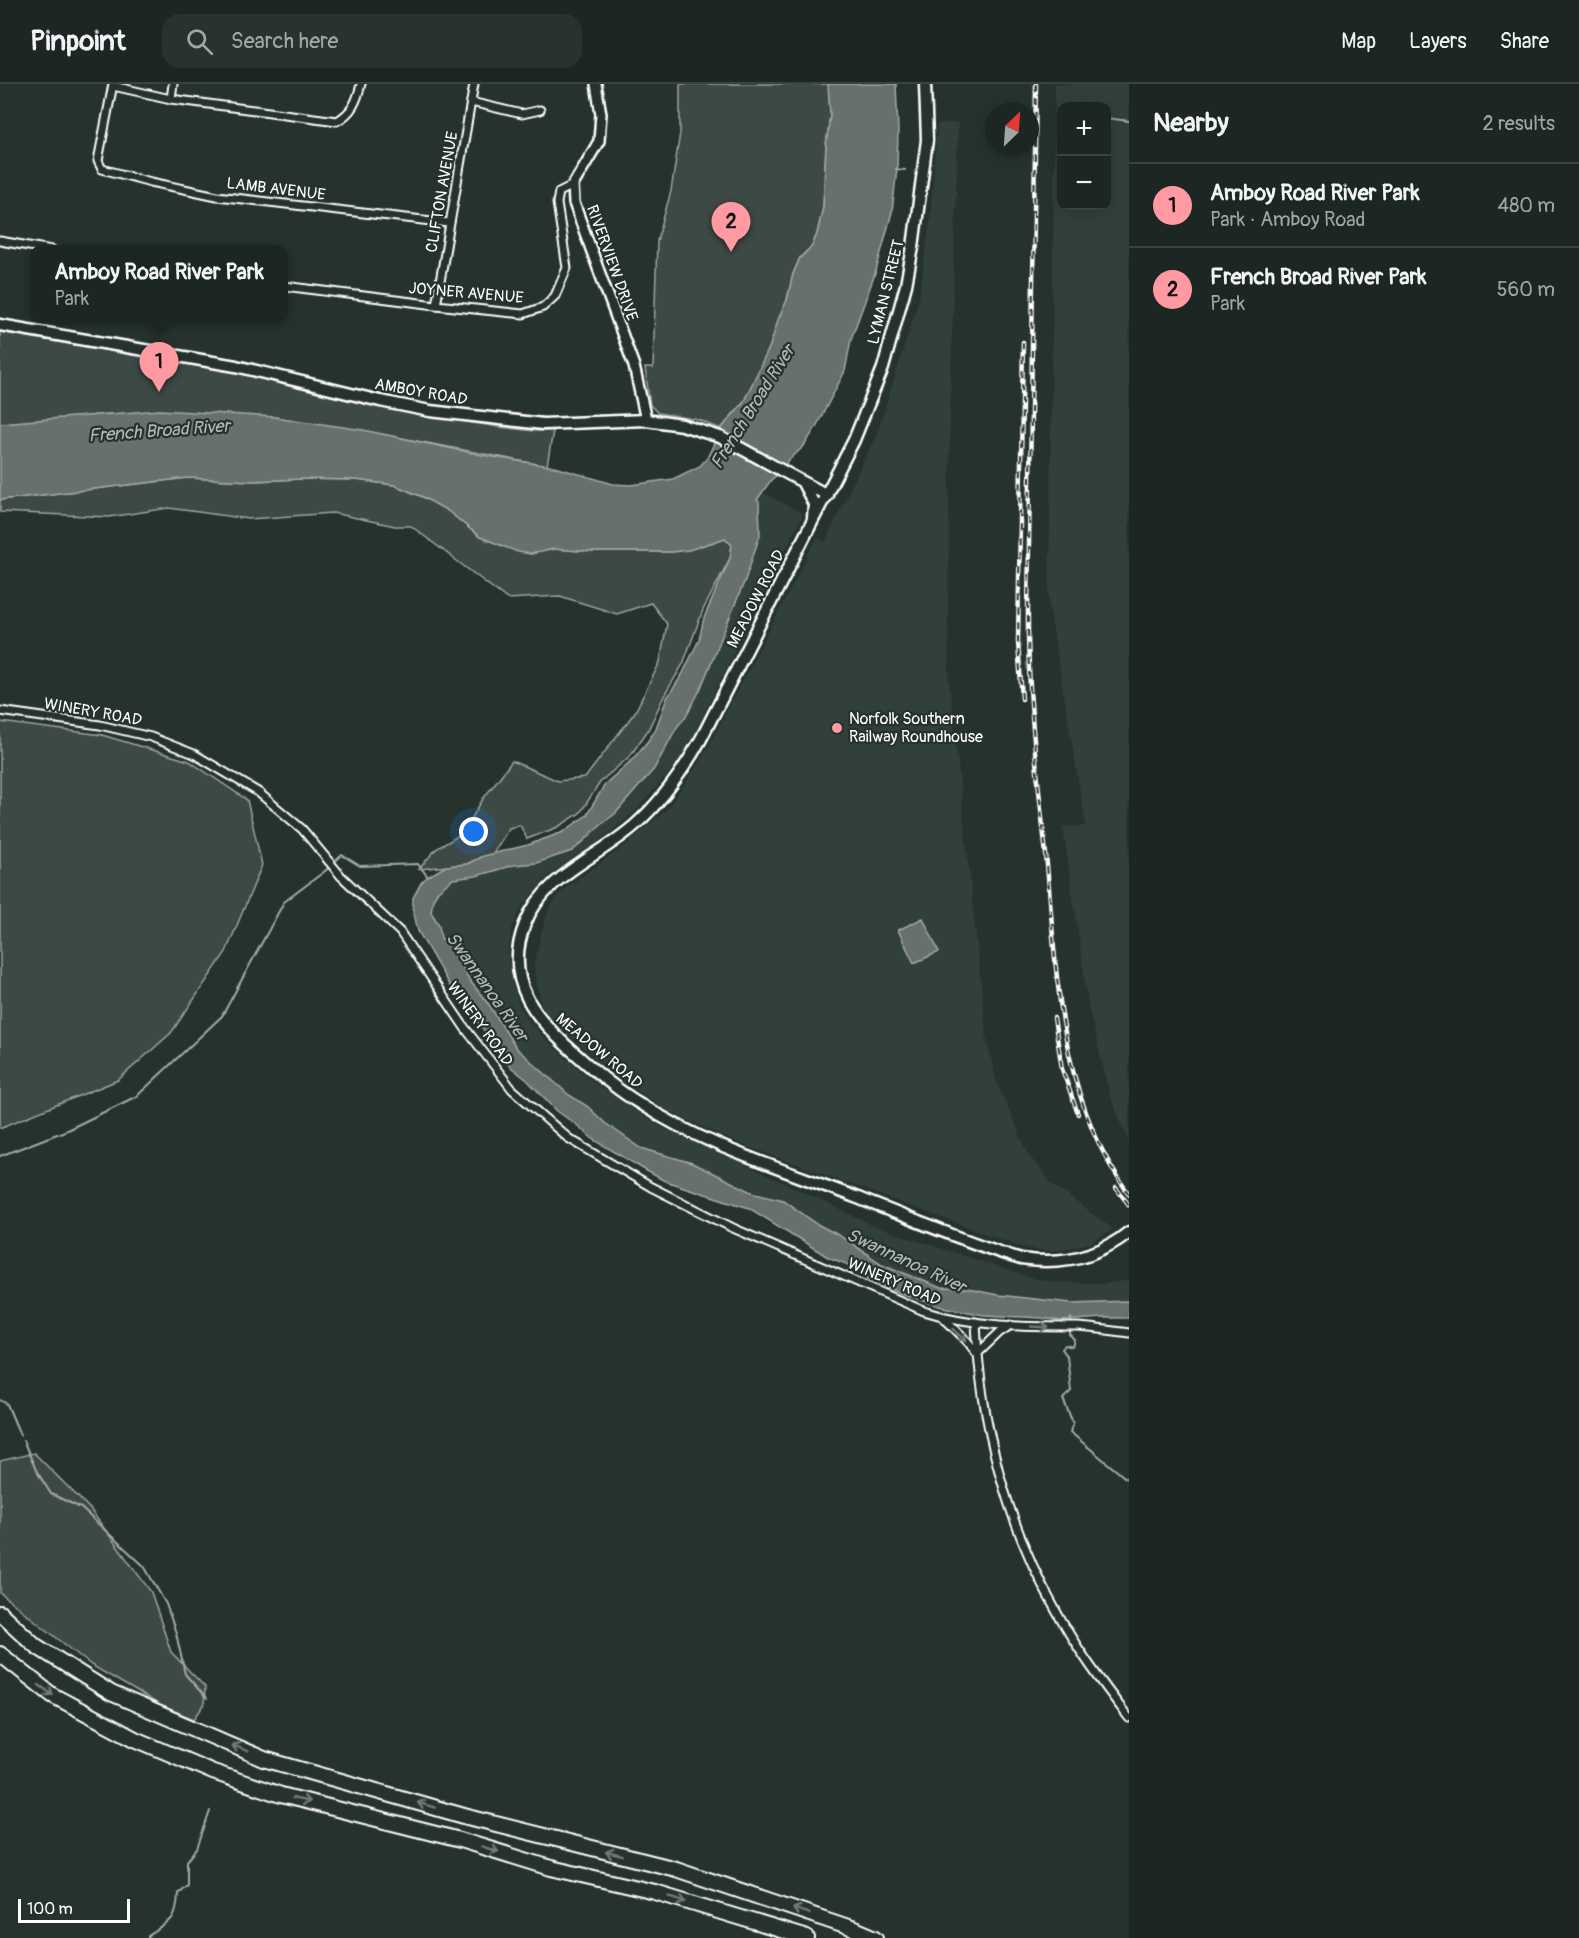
<!DOCTYPE html>
<meta charset="utf-8">
<style>
:root{--surface:#1c2622;--page:#29322f;--text:#f1f3f6;--muted:#a0a5a5;--line:#3a4340;--accent:#ff9aa2}
body{margin:0;font-family:Pangolin,sans-serif;background:var(--page);color:var(--text)}
.controls{position:absolute;right:18px;top:18px;display:grid;overflow:hidden;border-radius:12px;box-shadow:0 3px 15px #0003}
.controls button{width:54px;height:54px;display:grid;place-items:center;padding:0;border:0;border-bottom:2px solid var(--line);background:var(--surface);color:var(--text);font:30px sans-serif}
.compass{position:absolute;left:985px;top:18px;width:54px;height:54px;border-radius:50%;background:var(--surface);box-shadow:0 3px 15px #0003;rotate:25deg}
.scale{position:absolute;left:18px;bottom:15px;width:112px;box-sizing:border-box;padding-left:6px;border:3px solid #fff;border-top:0;font-size:16px;line-height:21px;white-space:nowrap;color:#fff;-webkit-text-stroke:4px #26332d;paint-order:stroke}
.you{position:absolute;left:474px;top:748px;width:21px;height:21px;margin:-15px;border:4px solid #fff;border-radius:50%;background:#1a73e8;box-shadow:0 0 0 9px #1a73e833}
.badge{display:grid;place-items:center;width:39px;height:39px;border-radius:50%;background:var(--accent);color:#111;font-size:20px;font-weight:700}
.pin{position:absolute;translate:-50% -50px;filter:drop-shadow(0 2px 3px #0008)}
.pin::after{content:'';position:absolute;top:32px;width:21px;height:18px;background:inherit;clip-path:polygon(0 0,100% 0,50% 100%)}
.popup{position:absolute;left:30px;top:161px;width:258px;height:78px;box-sizing:border-box;display:grid;place-content:center;border-radius:12px;background:var(--surface);filter:drop-shadow(0 2px 4px #0005);font-size:20px;white-space:nowrap;color:var(--muted)}
.popup b{font-size:22px;color:var(--text)}
.popup::after{content:'';position:absolute;left:50%;top:100%;margin-left:-12px;border:12px solid transparent;border-top-color:var(--surface)}
.list{margin:0;padding:0;list-style:none}
h2{display:flex;justify-content:space-between;align-items:center;height:78px;margin:0;padding:0 24px;font-size:26px}
h2 small{font-size:20px;font-weight:400;color:var(--muted)}
.list li{display:grid;grid-template-columns:39px 1fr auto;gap:18px;align-items:center;box-sizing:border-box;height:84px;padding:0 24px;border-top:2px solid var(--line)}
.list b{display:block;font-size:22px;white-space:nowrap}
.list p{margin:0;font-size:20px;white-space:nowrap;color:var(--muted)}
.list em{font-size:20px;font-style:normal;color:var(--muted)}
.icon{flex:none;width:33px;height:33px;fill:none;stroke:currentColor;stroke-width:2;stroke-linecap:round;stroke-linejoin:round}
.map{position:relative;flex:none;width:1129px;height:1854px;overflow:hidden}
header{display:flex;align-items:center;gap:36px;box-sizing:border-box;height:84px;padding:0 30px;background:var(--surface);border-bottom:2px solid var(--line)}
header strong{font-size:28px}
nav{display:flex;gap:33px;margin-inline-start:auto;font-size:21px}
.search{width:420px;height:54px;background:var(--page);display:flex;align-items:center;gap:15px;box-sizing:border-box;padding:0 21px;border-radius:18px;color:var(--muted);font-size:22px}
main{display:flex}
aside{flex:1;background:var(--surface)}
.map>svg:first-child{display:block}
.built{fill:#333f3a;fill-rule:evenodd}
.green{fill:#3e4944;stroke:#9ea4a2;stroke-width:1.5}
.water{fill:#67706c;stroke:#a4a9a7;stroke-width:1.5}
.lines{fill:none;stroke-linecap:round;stroke-linejoin:round}
.stream{stroke:#a4a9a7;stroke-width:2}
.minor-casing{stroke:#fff;stroke-width:11}
.tertiary-casing{stroke:#fff;stroke-width:14}
.secondary-casing{stroke:#fff;stroke-width:15}
.motorway-casing{stroke:#fff;stroke-width:18}
.minor{stroke:#26332d;stroke-width:7}
.tertiary{stroke:#26332d;stroke-width:9}
.secondary{stroke:#26332d;stroke-width:10}
.motorway{stroke:#26332d;stroke-width:14}
.rail-casing{stroke:#fff;stroke-width:4.5}
.rail{stroke:#26332d;stroke-width:2;stroke-dasharray:7;stroke-linecap:butt}
.oneway{stroke:#727a76}
.poi-dot{fill:#ff9aa2;stroke:#26332d;stroke-width:2}
.labels{text-anchor:middle;dominant-baseline:central;stroke-width:4.5;stroke-linejoin:round;paint-order:stroke}
.street-label{font-size:16px;fill:#fff;stroke:#26332d}
.poi-label{font-size:16px;fill:#fff;stroke:#26332d;text-anchor:start}
.water-label{font-size:18px;font-style:italic;fill:#b3b8b6;stroke:#26332d}
</style>
<header>
<strong>Pinpoint</strong>
<div class="search"><svg class="icon" aria-label="search" viewBox="0 0 24 24"><circle cx="10" cy="10" r="6"/><path d="M15 15l6 6"/></svg>Search here</div>
<nav><a>Map</a><a>Layers</a><a>Share</a></nav>
</header>
<main>
<div class="map">
<svg width="1129" height="1854" viewBox="0 0 1129 1854">
<rect width="100%" height="100%" fill="#26332d"/>
<filter id="ink" filterUnits="userSpaceOnUse"><feTurbulence type="fractalNoise" baseFrequency=".0167" numOctaves="2"/><feDisplacementMap in="SourceGraphic" scale="12" xChannelSelector="R" yChannelSelector="G"/><feConvolveMatrix kernelMatrix="1 2 1 2 8 2 1 2 1" color-interpolation-filters="sRGB"/></filter>
<g filter="url(#ink)">
<!-- built -->
<g class="built">
<path d="M1055,0H1129V1057L1110,1012L1089,925L1063,743L1086,742L1049,522ZM1106,22V122H1062V22Z"/>
<polygon points="958,39 950,322 948,534 949,596 987,957 997,999 1024,1061 1031,1074 1052,1100 1113,1145 1090,1159 1054,1167 1038,1166 1019,1162 733,1057 670,1028 615,992 550,934 542,922 535,893 534,880 540,854 548,827 559,810 569,801 623,763 665,727 686,699 708,663 817,454 825,458 878,347 919,215 930,139 937,40"/>
<polygon points="762,408 803,430 702,634 688,663 674,683 634,729 594,762 548,792 522,822 512,845 508,871 512,900 520,923 529,937 544,954 593,998 654,1039 686,1055 791,1102 876,1143 1031,1194 1053,1198 1082,1199 1105,1200 1129,1196 1129,1217 1072,1219 998,1211 968,1205 941,1204 882,1180 840,1152 817,1140 783,1116 752,1108 692,1079 642,1064 605,1039 587,1022 569,1011 516,964 490,922 470,897 452,863 441,854 439,842 431,828 433,815 438,807 453,795 476,792 514,781 536,779 581,760 601,740 615,730 654,685 677,643 687,631 700,606 745,496 757,417"/>
</g>
<!-- green -->
<g class="green">
<polygon points="680,0 828,0 829,3 830,31 826,62 823,123 817,150 812,162 800,174 793,190 787,216 764,278 744,317 721,345 699,336 658,329 650,321 645,284 653,284 657,157 671,107 680,49"/>
<polygon points="0,248 239,289 411,329 499,343 534,347 553,347 547,382 386,351 274,333 109,330 0,341"/>
<polygon points="188,394 252,397 301,395 356,396 394,401 423,413 448,427 480,453 531,470 554,465 593,468 672,468 711,459 725,454 732,461 730,474 703,526 683,580 664,612 648,646 630,672 601,697 580,729 558,743 527,755 520,741 509,744 492,771 483,772 467,780 419,785 436,765 463,749 483,715 512,677 558,697 585,694 635,628 660,578 667,540 651,519 617,530 560,512 507,515 411,442 395,442 333,429 249,435 169,424 109,433 0,428 0,416"/>
<polygon points="0,638 102,651 189,677 247,716 262,781 226,868 171,949 118,996 0,1044"/>
<polygon points="34,1369 90,1425 151,1508 171,1568 205,1603 204,1621 194,1635 160,1621 91,1581 0,1509 0,1377"/>
</g>
<!-- water -->
<g class="water">
<polygon points="828,0 896,0 898,47 897,84 892,128 876,187 851,255 845,287 816,343 804,362 788,377 784,385 771,396 757,416 759,418 760,451 745,496 700,606 687,631 677,643 654,685 615,730 601,740 581,760 572,767 536,779 514,781 476,792 453,795 438,807 433,815 431,828 439,841 441,854 452,863 470,897 490,922 516,964 569,1011 587,1022 605,1039 641,1064 692,1079 752,1108 783,1116 817,1140 840,1152 882,1180 941,1204 968,1205 998,1211 1072,1219 1129,1217 1129,1234 1102,1234 1061,1237 1041,1234 984,1231 939,1222 900,1209 868,1195 854,1183 828,1173 749,1124 665,1097 645,1086 593,1055 578,1042 557,1027 527,996 512,984 500,971 487,950 451,904 418,847 413,825 413,814 421,799 427,793 446,782 467,780 483,772 528,761 563,748 587,731 605,700 632,676 647,658 655,647 667,614 682,591 699,556 704,534 730,474 732,461 725,454 689,466 672,468 593,468 554,465 531,470 518,468 480,453 448,427 423,413 394,401 356,396 301,395 252,397 188,394 0,416 0,339 160,326 274,333 363,346 482,371 555,383 613,400 631,401 673,395 700,382 707,374 721,345 744,317 770,262 778,236 787,216 793,190 800,174 812,162 817,150 823,123 826,62 830,31"/>
<polygon points="923,834 939,868 914,879 898,846"/>
</g>
<g class="lines">
<!-- stream -->
<g class="stream">
<polyline points="1106,34 1129,37"/>
<polyline points="1056,44 1062,42"/>
<polyline points="896,85 905,86"/>
<polyline points="0,1072 65,1047 137,1012 222,932 284,818 325,787 342,771 360,782 418,780 428,793"/>
<polyline points="1071,1234 1070,1251 1075,1256 1073,1263 1065,1261 1062,1265 1067,1272 1071,1307 1063,1315 1073,1339 1070,1348 1129,1397"/>
<polyline points="0,1316 7,1320 20,1351"/>
<polyline points="23,1356 36,1386 51,1410 81,1424 144,1482 166,1520 176,1549 185,1590 207,1615"/>
<path d="M148,1854V1852C170,1838 177,1837 178,1809L187,1801V1777L197,1765L210,1727"/>
</g>
<defs>
<g id="minor">
<polyline points="113,0 98,77 102,85 151,98 217,112 449,139"/>
<path d="M113,2L171,15L337,37C352,29 357,17 361,0"/>
<polyline points="171,15 173,0"/>
<polyline points="471,18 522,30 540,26"/>
<polyline points="0,157 52,166"/>
<polyline points="284,202 436,221 523,230 543,223 555,212 567,184 557,119 559,108 573,101"/>
<polyline points="436,221 474,0"/>
<path d="M0,627L100,641L151,653L194,670L258,708L302,745L341,792L400,848L465,944L512,1005L568,1054L651,1103L733,1144L924,1227C974,1243 1027,1243 1078,1243C1095,1244 1112,1247 1129,1249"/>
<polyline points="943,1233 968,1258 977,1270 1000,1248 1011,1241"/>
<path d="M976,1238C980,1338 1006,1438 1055,1525C1076,1564 1102,1599 1129,1634"/>
</g>
<polyline id="tertiary" points="596,0 601,30 599,57 573,101 574,119 634,282 646,336"/>
<g id="secondary">
<path d="M925,0L927,56L913,163L906,201L883,284L854,356L701,655C683,687 662,717 635,741C598,774 544,791 525,840C502,898 537,937 578,972C597,989 617,1006 639,1019C705,1062 782,1085 855,1113C910,1134 965,1158 1021,1175C1061,1181 1097,1174 1129,1148"/>
<polyline points="0,241 236,282 380,317 430,327 543,340 646,336 682,341 720,353 827,411"/>
<polyline points="804,401 814,420 813,434"/>
</g>
<g id="motorway">
<polyline points="0,1529 36,1562 111,1609 264,1675 464,1732 676,1785 857,1846 876,1854"/>
<polyline points="0,1570 52,1611 135,1655 213,1688 281,1711 460,1756 551,1784 655,1808 807,1854"/>
</g>
</defs>
<!-- minor casing -->
<use href="#minor" class="minor-casing"/>
<!-- tertiary casing -->
<use href="#tertiary" class="tertiary-casing"/>
<!-- secondary casing -->
<use href="#secondary" class="secondary-casing"/>
<!-- motorway casing -->
<use href="#motorway" class="motorway-casing"/>
<!-- minor -->
<use href="#minor" class="minor"/>
<!-- tertiary -->
<use href="#tertiary" class="tertiary"/>
<!-- secondary -->
<use href="#secondary" class="secondary"/>
<!-- motorway -->
<use href="#motorway" class="motorway"/>
<defs>
<g id="rail">
<path d="M1036,0L1028,526C1027,608 1037,689 1046,770C1057,886 1057,1013 1129,1110"/>
<polyline points="1022,615 1018,558 1023,258"/>
<polyline points="1054,934 1062,985 1078,1030"/>
<polyline points="1116,1104 1129,1121"/>
</g>
</defs>
<!-- rail casing -->
<use href="#rail" class="rail-casing"/>
<!-- rail -->
<use href="#rail" class="rail"/>
</g>
<!-- one-way arrows -->
<defs><path id="oneway-shaft" d="M-6 0H5M1.5-3L5.5 0L1.5 3" fill="none" stroke-width="1.6" stroke-linecap="round" stroke-linejoin="round" transform="scale(1.5)"/></defs>
<g class="oneway">
<use href="#oneway-shaft" transform="translate(1040 1243) rotate(3)"/>
<use href="#oneway-shaft" transform="translate(960 1251) rotate(43)"/>
<use href="#oneway-shaft" transform="translate(46 1606) rotate(36)"/>
<use href="#oneway-shaft" transform="translate(240 1664) rotate(-157)"/>
<use href="#oneway-shaft" transform="translate(301 1716) rotate(13)"/>
<use href="#oneway-shaft" transform="translate(426 1721) rotate(-164)"/>
<use href="#oneway-shaft" transform="translate(490 1765) rotate(17)"/>
<use href="#oneway-shaft" transform="translate(614 1770) rotate(-166)"/>
<use href="#oneway-shaft" transform="translate(678 1815) rotate(17)"/>
<use href="#oneway-shaft" transform="translate(801 1827) rotate(-161)"/>
</g>
</g>
<!-- markers -->
<circle class="poi-dot" cx="837" cy="644" r="6"/>
<g class="labels">
<!-- street labels -->
<g class="street-label">
<text transform="translate(276 105) rotate(7)">LAMB AVENUE</text>
<text transform="translate(442 108) rotate(-80)">CLIFTON AVENUE</text>
<text transform="translate(612 179) rotate(70)">RIVERVIEW DRIVE</text>
<text transform="translate(886 208) rotate(-76)">LYMAN STREET</text>
<text transform="translate(466 209) rotate(5)">JOYNER AVENUE</text>
<text transform="translate(421 308) rotate(10)">AMBOY ROAD</text>
<text transform="translate(756 515) rotate(-63)">MEADOW ROAD</text>
<text transform="translate(93 628) rotate(10)">WINERY ROAD</text>
<text transform="translate(480 940) rotate(54)">WINERY ROAD</text>
<text transform="translate(599 967) rotate(40)">MEADOW ROAD</text>
<text transform="translate(894 1198) rotate(23)">WINERY ROAD</text>
</g>
<!-- poi labels -->
<g class="poi-label">
<text x="849" y="635">Norfolk Southern<tspan x="849" dy="18">Railway Roundhouse</tspan></text>
</g>
<!-- water labels -->
<g class="water-label">
<text transform="translate(753 323) rotate(-58)">French Broad River</text>
<text transform="translate(159 347) rotate(-4)">French Broad River</text>
<text transform="translate(487 903) rotate(55)">Swannanoa River</text>
<text transform="translate(906 1177) rotate(25)">Swannanoa River</text>
</g>
</g>
</svg>
<div class="controls">
<button>+</button>
<button>−</button>
</div>
<svg class="compass" viewBox="-18 -18 36 36"><path d="M0-13l5 13h-10z" fill="#e53935"/><path d="M0 13l5-13h-10z" fill="#a0a5a5"/></svg>
<div class="scale">100 m</div>
<div class="you"></div>
<div class="pin badge" style="left:159px;top:308px">1</div>
<div class="popup"><b>Amboy Road River Park</b>Park</div>
<div class="pin badge" style="left:731px;top:168px">2</div>
</div>
<aside>
<h2>Nearby<small>2 results</small></h2>
<ul class="list">
<li><span class="badge">1</span><div><b>Amboy Road River Park</b><p>Park · Amboy Road</p></div><em>480 m</em></li>
<li><span class="badge">2</span><div><b>French Broad River Park</b><p>Park</p></div><em>560 m</em></li>
</ul>
</aside>
</main>
